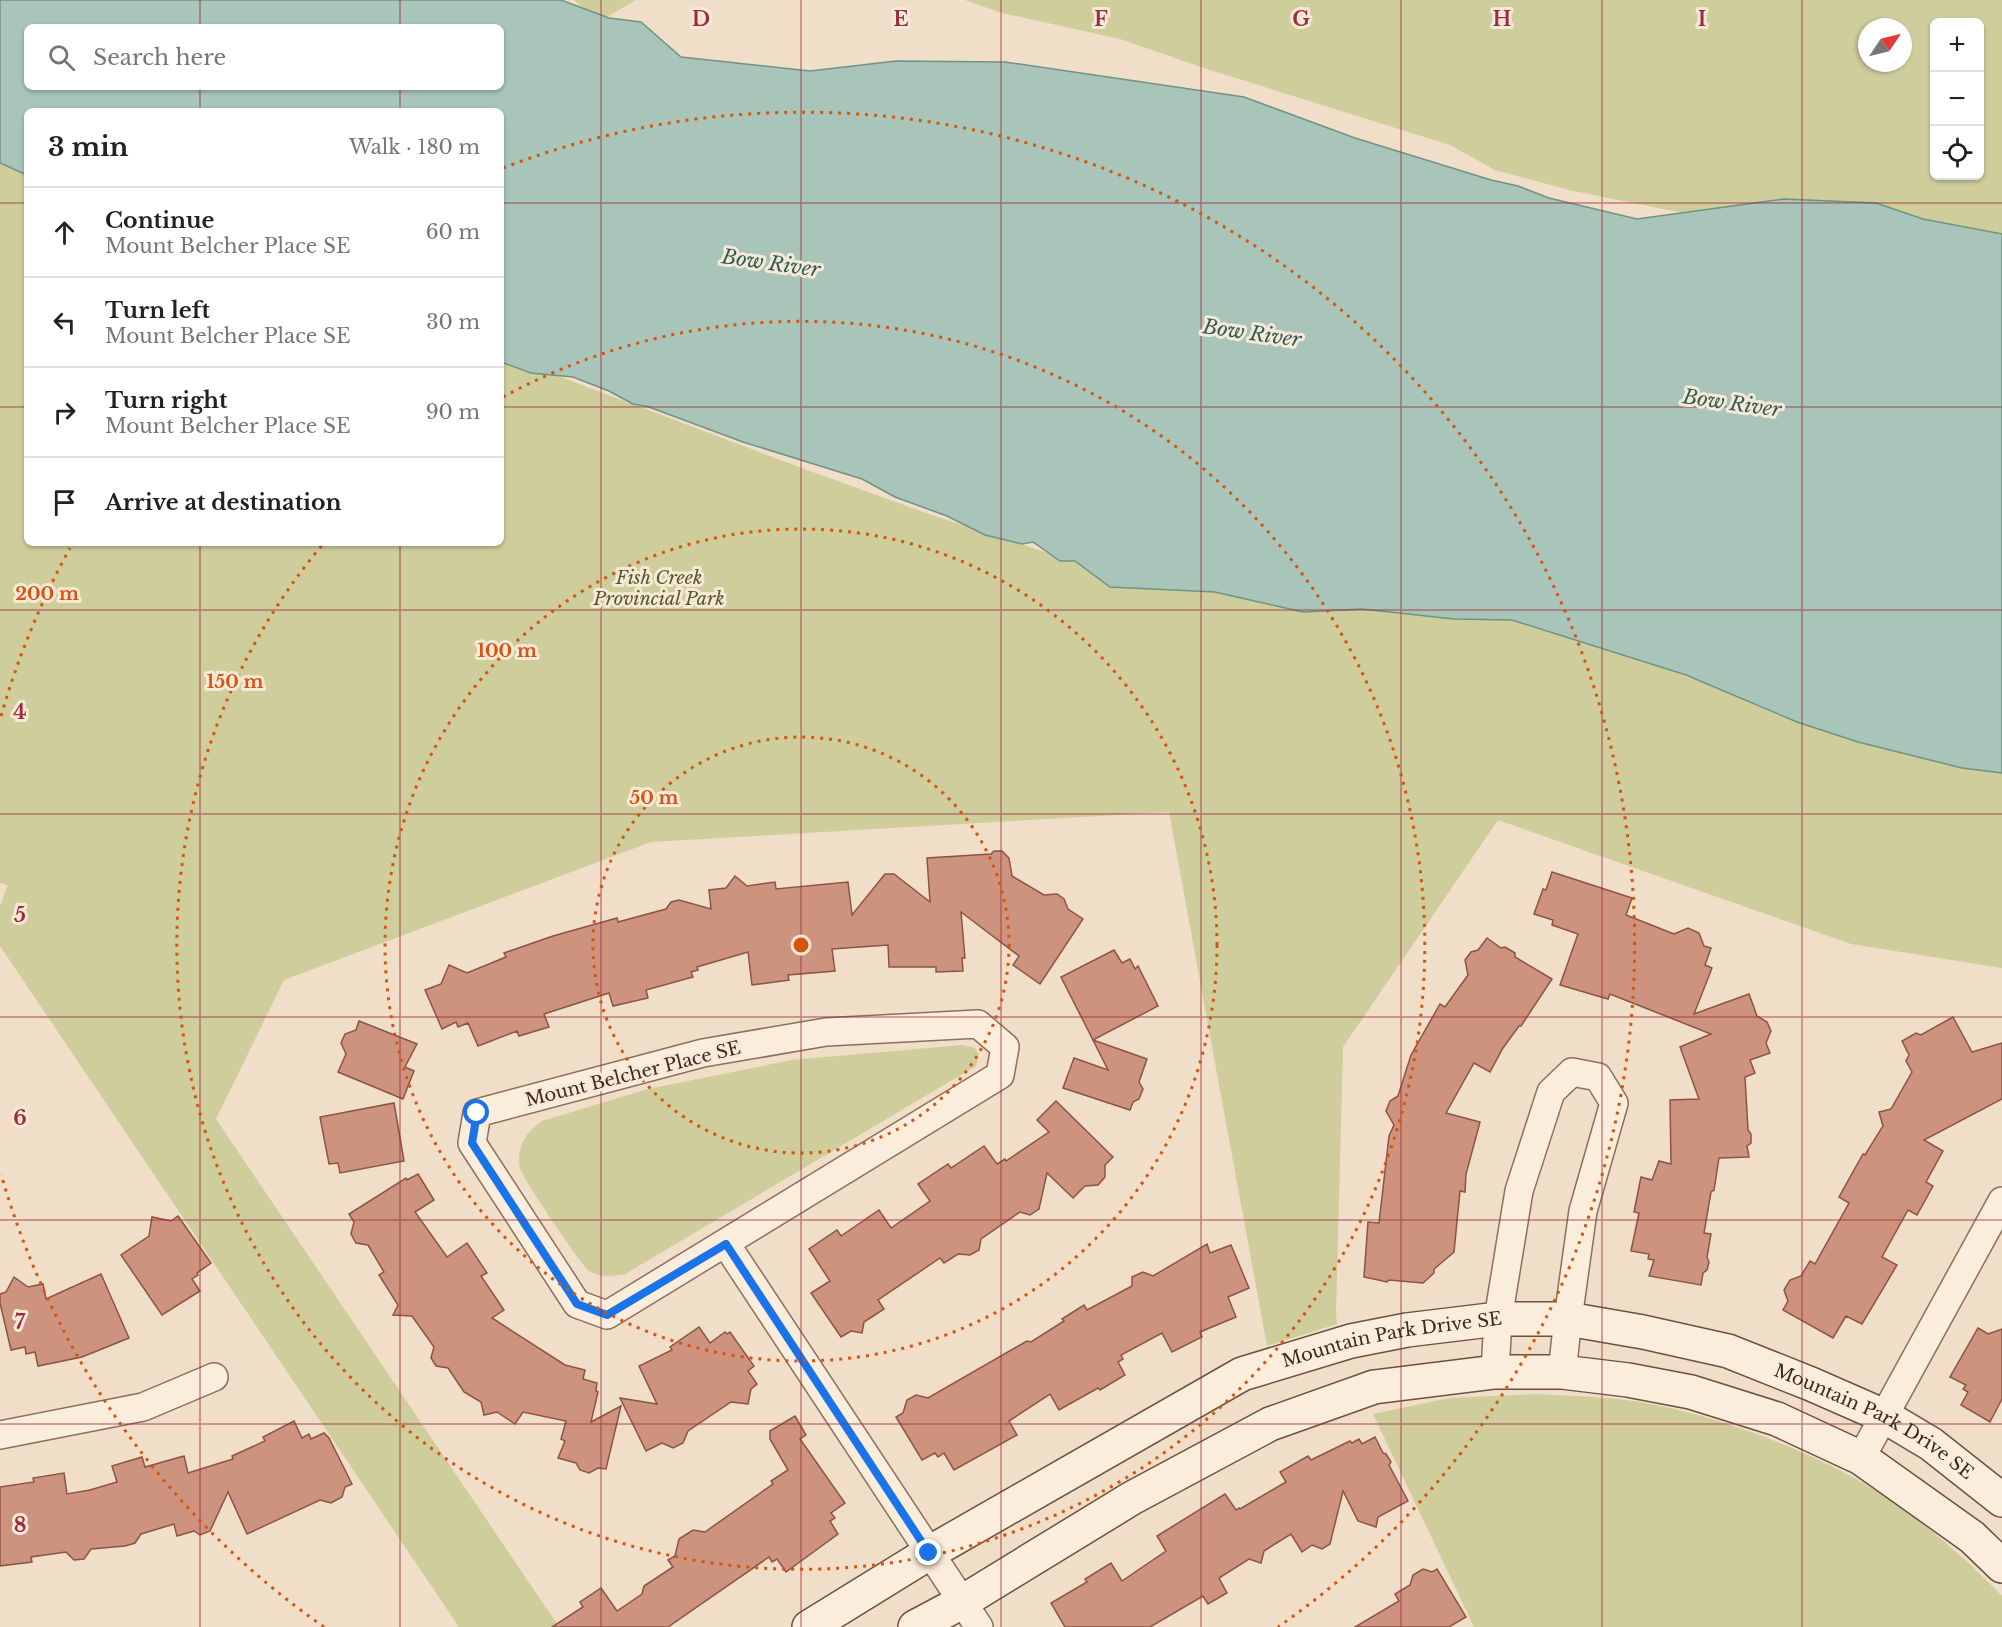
<!DOCTYPE html>
<meta charset="utf-8">
<style>
:root{--surface:#fff;--page:#f6f6f6;--text:#222;--muted:#767676;--line:#e0e0e0}
body{margin:0;font-family:"Libre Baskerville",serif;background:var(--page);color:var(--text)}
.controls{position:absolute;right:18px;top:18px;display:grid;overflow:hidden;border-radius:9px;box-shadow:0 2px 4px #0004}
.controls button{width:54px;height:54px;display:grid;place-items:center;padding:0;border:0;border-bottom:2px solid var(--line);background:var(--surface);color:var(--text);font:30px sans-serif}
.compass{position:absolute;left:1858px;top:18px;width:54px;height:54px;border-radius:50%;background:var(--surface);box-shadow:0 2px 4px #0004;rotate:55deg}
.stop{position:absolute;width:18px;height:18px;margin:-14px;border:4px solid #1a73e8;border-radius:50%;background:#fff}
.stop.end{background:#1a73e8;border-color:#fff;box-shadow:0 2px 6px #0008}
.list{margin:0;padding:0;list-style:none}
h2{display:flex;justify-content:space-between;align-items:center;height:78px;margin:0;padding:0 24px;font-size:26px}
h2 small{font-size:20px;font-weight:400;color:var(--muted)}
.list li{display:grid;grid-template-columns:39px 1fr auto;gap:18px;align-items:center;box-sizing:border-box;height:90px;padding:0 24px;border-top:2px solid var(--line)}
.list b{display:block;font-size:22px;white-space:nowrap}
.list p{margin:0;font-size:20px;white-space:nowrap;color:var(--muted)}
.list em{font-size:20px;font-style:normal;color:var(--muted)}
.icon{flex:none;width:33px;height:33px;fill:none;stroke:currentColor;stroke-width:2;stroke-linecap:round;stroke-linejoin:round}
.map{position:relative;flex:none;width:2002px;height:1627px;overflow:hidden}
.search{position:absolute;background:var(--surface);box-shadow:0 2px 4px #0004;left:24px;top:24px;width:480px;height:66px;display:flex;align-items:center;gap:15px;box-sizing:border-box;padding:0 21px;border-radius:9px;color:var(--muted);font-size:22px}
.panel{position:absolute;background:var(--surface);box-shadow:0 2px 4px #0004;left:24px;top:108px;width:480px;height:438px;border-radius:9px}
.map>svg:first-child{display:block}
.green{fill:#cecd9b;fill-rule:evenodd}
.water{fill:#a9c4b8;stroke:#6f9385;stroke-width:1.5;fill-rule:evenodd}
.building{fill:#ce937e;stroke:#8c5442;stroke-width:1.5}
.lines{fill:none;stroke-linecap:round;stroke-linejoin:round}
.street-casing{stroke:#8c6f5c;stroke-width:30}
.secondary-casing{stroke:#6e503f;stroke-width:36}
.street{stroke:#faeddc;stroke-width:27}
.secondary{stroke:#faeddc;stroke-width:33}
.route{stroke:#1a73e8;stroke-width:8}
.grid{fill:none;stroke:#9d2b3c;stroke-width:1.5;stroke-opacity:0.55}
.ring{fill:none;stroke:#d7540e;stroke-width:3;stroke-dasharray:3 6}
.labels{text-anchor:middle;dominant-baseline:central;stroke-width:6;stroke-linejoin:round;paint-order:stroke}
.park-label{font-size:18px;font-style:italic;fill:#545926;stroke:#f7e9d8}
.street-label{font-size:18px;fill:#3d2a20;stroke:#f7e9d8}
.water-label{font-size:20px;font-style:italic;fill:#2f5c53;stroke:#f7e9d8}
.grid-label{font-size:20px;text-anchor:middle;font-weight:bold;fill:#9d2b3c;stroke:#f7e9d8;stroke-width:6;stroke-linejoin:round;paint-order:stroke}
.centre{fill:#d7540e;stroke:#f7e9d8;stroke-width:3}
.ring-label{font-size:18px;text-anchor:middle;font-weight:bold;fill:#d7540e;stroke:#f7e9d8;stroke-width:6;stroke-linejoin:round;paint-order:stroke}
</style>
<div class="map">
<svg width="2002" height="1627" viewBox="0 0 2002 1627">
<rect width="100%" height="100%" fill="#f0dec8"/>
<!-- green -->
<g class="green">
<polygon points="574,0 636,0 598,22"/>
<path d="M965,0H2002V263L1693,215L1569,190L1495,170L1450,145L1207,69L1120,39L1002,13ZM1934,22H1980V176H1934ZM1867,27H1903V63H1867Z"/>
<polygon points="0,147 27,157 27,543 501,543 501,351 566,379 810,471 929,514 1048,553 1169,580 1530,620 1765,705 2002,738 2002,968 1851,944 1498,820 1343,1047 1336,1313 1337,1324 1267,1346 1169,812 651,842 284,980 216,1119 559,1627 459,1627 0,946 0,906 8,885 0,883"/>
<path d="M962,1045L975,1048L979,1055L976,1066L625,1274C613,1276 600,1278 589,1271C581,1265 521,1176 520,1168C516,1147 526,1132 542,1121L648,1089L792,1060Z"/>
<path d="M1534,1394C1577,1396 1620,1397 1661,1406C1741,1423 1845,1464 1910,1514C1943,1539 1973,1566 2002,1596V1627H1474L1373,1414L1449,1398Z"/>
</g>
<!-- water -->
<path class="water" d="M0,0H561L609,18L641,22L681,57L810,71L896,61L1005,62L1244,97L1355,138L1491,180L1518,186L1549,198L1637,219L1784,199L1876,203L1923,219L2002,234V773L1962,768L1858,742L1797,722L1686,675L1512,620L1454,619L1362,609L1303,612L1215,592L1110,587L1075,561H1060L1033,542L1022,544L985,535L947,516L895,497L862,479L743,442L649,407L633,404L609,391L573,377L531,373L501,362V111H27V175L0,163ZM27,27H501V87H27Z"/>
<!-- building -->
<g class="building">
<polygon points="994,851 1002,851 1009,858 1012,876 1044,895 1057,894 1064,899 1068,909 1083,919 1040,984 1013,965 1019,956 961,912 965,958 962,958 963,971 936,972 936,967 889,967 888,945 832,949 835,971 788,975 789,980 752,985 748,952 697,967 698,970 691,972 693,977 646,990 648,998 613,1006 609,993 544,1014 549,1027 519,1036 517,1031 478,1046 468,1023 458,1027 456,1022 442,1029 425,990 441,984 449,965 467,973 506,957 504,953 553,936 617,918 618,922 666,909 671,902 679,900 711,909 709,890 726,888 735,876 747,886 775,882 776,889 848,882 852,915 885,874 894,874 930,902 927,858 991,854"/>
<polygon points="1552,872 1632,898 1626,915 1674,934 1688,928 1699,933 1704,946 1711,948 1705,965 1712,968 1694,1014 1749,994 1757,1016 1767,1022 1771,1031 1766,1043 1770,1053 1750,1060 1755,1073 1745,1077 1748,1130 1751,1134 1751,1143 1747,1146 1749,1157 1719,1158 1714,1190 1711,1192 1704,1233 1711,1234 1707,1257 1709,1262 1707,1270 1703,1273 1701,1285 1649,1276 1654,1260 1648,1259 1649,1254 1631,1251 1639,1213 1634,1212 1641,1177 1652,1180 1659,1161 1671,1164 1670,1100 1699,1099 1680,1047 1711,1034 1610,994 1608,999 1560,985 1578,934 1552,925 1553,920 1534,914 1543,889 1546,890"/>
<polygon points="1487,938 1501,948 1505,947 1515,953 1515,957 1552,979 1521,1026 1519,1026 1503,1048 1490,1072 1474,1063 1446,1113 1480,1122 1466,1174 1465,1192 1460,1191 1454,1252 1434,1269 1434,1273 1423,1283 1389,1280 1387,1282 1364,1277 1368,1222 1379,1223 1389,1136 1394,1125 1386,1111 1390,1101 1398,1096 1411,1055 1440,1004 1445,1007 1468,975 1465,960 1471,952 1478,950"/>
<polygon points="1114,950 1122,963 1130,959 1135,969 1138,966 1158,1006 1093,1040 1061,977"/>
<polygon points="1953,1017 1972,1052 2002,1043 2002,1099 1924,1140 1943,1151 1926,1182 1933,1186 1917,1215 1908,1210 1882,1257 1897,1265 1862,1324 1846,1316 1833,1338 1783,1310 1788,1301 1784,1290 1790,1280 1801,1276 1810,1261 1815,1264 1849,1203 1839,1197 1863,1154 1865,1155 1883,1126 1879,1112 1891,1109 1912,1072 1906,1061 1909,1055 1902,1041 1916,1033 1921,1035"/>
<polygon points="359,1021 417,1044 405,1067 414,1071 403,1099 338,1072 346,1054 341,1043 345,1034 356,1030"/>
<polygon points="1093,1040 1147,1059 1139,1082 1143,1089 1139,1099 1133,1102 1130,1110 1063,1088 1074,1058 1108,1070"/>
<polygon points="1056,1101 1113,1157 1105,1165 1105,1177 1098,1185 1085,1186 1073,1198 1047,1173 1039,1209 1030,1215 1020,1212 981,1239 979,1250 970,1255 958,1254 944,1263 940,1258 878,1300 884,1309 864,1322 862,1333 851,1331 841,1337 811,1293 830,1281 809,1249 837,1230 841,1236 879,1210 891,1228 930,1201 918,1184 948,1164 951,1168 984,1146 997,1164 1005,1159 1006,1161 1049,1132 1037,1120"/>
<polygon points="394,1103 404,1161 340,1173 338,1163 329,1164 320,1117"/>
<polygon points="418,1174 434,1200 415,1212 447,1257 467,1243 487,1273 481,1276 504,1310 492,1318 565,1365 585,1370 583,1379 597,1383 596,1391 598,1392 591,1422 621,1406 606,1469 598,1468 589,1473 580,1470 576,1463 558,1458 565,1441 561,1439 566,1421 523,1412 515,1424 497,1412 484,1415 481,1402 464,1392 448,1368 436,1366 431,1358 434,1347 412,1316 393,1315 398,1305 379,1275 384,1272 368,1245 356,1243 351,1234 354,1222 349,1214 406,1178 407,1180"/>
<polygon points="178,1216 211,1263 197,1273 198,1275 192,1279 200,1291 162,1315 121,1255 149,1236 152,1217 171,1221"/>
<polygon points="1207,1244 1210,1253 1231,1245 1249,1288 1228,1297 1236,1317 1200,1332 1202,1337 1172,1352 1162,1333 1121,1355 1123,1359 1118,1362 1125,1375 1100,1390 1098,1388 1059,1410 1050,1394 1009,1421 1017,1435 954,1470 944,1453 938,1457 935,1453 922,1460 896,1417 903,1413 907,1400 916,1395 928,1398 1027,1341 1031,1342 1064,1321 1062,1319 1084,1305 1087,1310 1132,1286 1132,1277 1143,1272 1153,1276"/>
<polygon points="101,1274 129,1338 82,1357 38,1366 35,1352 26,1354 25,1347 11,1350 0,1303 0,1294 6,1292 14,1277 28,1287 43,1284 46,1299"/>
<polygon points="699,1327 710,1343 725,1332 727,1334 730,1332 754,1366 748,1371 757,1384 751,1389 748,1404 731,1402 688,1431 683,1443 673,1448 662,1443 646,1451 620,1398 657,1404 639,1366 672,1350 670,1347"/>
<polygon points="1978,1328 1988,1334 2002,1329 2002,1399 1990,1422 1961,1405 1968,1392 1963,1389 1966,1385 1950,1377"/>
<polygon points="795,1416 806,1435 800,1439 845,1503 831,1513 835,1518 830,1521 838,1534 786,1572 777,1559 772,1562 769,1557 668,1627 552,1627 583,1607 580,1602 601,1588 617,1611 642,1594 644,1586 673,1567 668,1560 675,1556 679,1539 693,1530 705,1532 773,1484 771,1481 788,1470 770,1439 770,1431"/>
<polygon points="294,1421 302,1438 309,1434 311,1439 324,1433 329,1438 352,1484 345,1487 342,1497 331,1503 320,1500 247,1534 228,1492 210,1531 200,1535 194,1531 177,1536 174,1524 141,1534 135,1543 125,1546 91,1549 84,1559 74,1560 66,1552 31,1557 32,1562 0,1566 0,1487 34,1482 33,1478 64,1473 67,1494 90,1490 117,1482 112,1466 142,1457 145,1467 184,1456 188,1473 233,1459 232,1456 265,1441 263,1437"/>
<polygon points="1375,1437 1383,1453 1386,1454 1391,1462 1389,1465 1408,1501 1378,1517 1376,1527 1358,1521 1343,1491 1330,1544 1322,1549 1312,1545 1302,1552 1291,1534 1264,1551 1261,1563 1249,1559 1219,1578 1227,1593 1208,1604 1203,1596 1150,1627 1065,1627 1051,1603 1087,1582 1085,1579 1111,1563 1122,1581 1166,1551 1157,1536 1225,1494 1236,1510 1239,1508 1240,1509 1286,1482 1280,1472 1308,1456 1311,1460 1350,1441 1352,1443 1359,1439 1362,1444"/>
<polygon points="1423,1569 1432,1572 1437,1569 1466,1617 1449,1627 1355,1627 1399,1601 1395,1594 1410,1585 1413,1575"/>
</g>
<g class="lines">
<defs>
<g id="street">
<polygon points="978,1024 1005,1047 1000,1075 607,1315 577,1304 472,1143 477,1113 703,1053 826,1032"/>
<polyline points="726,1244 979,1627"/>
<polyline points="1495,1372 1498,1319 1519,1191 1551,1092 1572,1072 1598,1077 1614,1103 1583,1211 1568,1319 1562,1372"/>
<polyline points="0,1435 143,1407 214,1377"/>
<polyline points="1861,1458 2002,1201"/>
</g>
<g id="secondary">
<path id="s1" d="M809,1627L929,1553L1242,1374L1351,1341L1407,1330L1498,1319H1568L1643,1332L1728,1351L1811,1384L1884,1416L1931,1444L2002,1500"/>
<polyline points="915,1627 962,1602 1132,1498 1270,1424 1374,1387 1495,1372 1562,1372 1628,1380 1691,1392 1777,1419 1861,1458 1972,1537 2002,1566"/>
</g>
</defs>
<!-- street casing -->
<use href="#street" class="street-casing"/>
<!-- secondary casing -->
<use href="#secondary" class="secondary-casing"/>
<!-- street -->
<use href="#street" class="street"/>
<!-- secondary -->
<use href="#secondary" class="secondary"/>
</g>
<g class="lines">
<!-- route -->
<polyline class="route" points="477,1113 472,1143 577,1304 607,1315 726,1244 929,1553"/>
</g>
<!-- grid -->
<path class="grid" d="M200,0V27M400,0V27M601,0V1627M801,0V1627M1001,0V1627M1201,0V1627M1401,0V1627M1602,0V1627M1802,0V1627M200,87V111M400,87V111M0,203H27M501,203H2002M0,407H27M501,407H2002M200,543V1627M400,543V1627M0,610H2002M0,814H2002M0,1017H2002M0,1220H2002M0,1424H2002"/>
<!-- distance rings -->
<g class="ring">
<circle cx="801" cy="945" r="208"/>
<circle cx="801" cy="945" r="416"/>
<path d="M503 397A624 624 0 1 1 323 544"/>
<path d="M324 1627A832 832 0 0 1 1 1174M1 716A832 832 0 0 1 70 548M503 168A832 832 0 0 1 1278 1627"/>
</g>
<g class="labels">
<!-- park labels -->
<g class="park-label">
<text x="659" y="578">Fish Creek<tspan x="659" dy="21">Provincial Park</tspan></text>
</g>
<!-- street labels -->
<g class="street-label">
<text transform="translate(633 1074) rotate(-14)">Mount Belcher Place SE</text>
<text stroke="none"><textPath href="#s1" startOffset="656">Mountain Park Drive SE</textPath></text>
<text stroke="none"><textPath href="#s1" startOffset="1160">Mountain Park Drive SE</textPath></text>
</g>
<!-- water labels -->
<g class="water-label">
<text transform="translate(771 263) rotate(8)">Bow River</text>
<text transform="translate(1252 333) rotate(8)">Bow River</text>
<text transform="translate(1732 403) rotate(8)">Bow River</text>
</g>
</g>
<g class="grid-label">
<text x="701" y="26">D</text>
<text x="901" y="26">E</text>
<text x="1101" y="26">F</text>
<text x="1301" y="26">G</text>
<text x="1502" y="26">H</text>
<text x="1702" y="26">I</text>
<text x="20" y="719">4</text>
<text x="20" y="922">5</text>
<text x="20" y="1125">6</text>
<text x="20" y="1329">7</text>
<text x="20" y="1532">8</text>
</g>
<circle cx="801" cy="945" r="9" class="centre"/>
<g class="ring-label">
<text x="47" y="600">200 m</text>
<text x="507" y="657">100 m</text>
<text x="235" y="688">150 m</text>
<text x="654" y="804">50 m</text>
</g>
</svg>
<div class="controls">
<button>+</button>
<button>−</button>
<button><svg class="icon" aria-label="locate" viewBox="0 0 24 24"><circle cx="12" cy="12" r="6"/><path d="M12 2v4M12 18v4M2 12h4M18 12h4"/></svg></button>
</div>
<svg class="compass" viewBox="-18 -18 36 36"><path d="M0-13l5 13h-10z" fill="#e53935"/><path d="M0 13l5-13h-10z" fill="#767676"/></svg>
<div class="stop" style="left:477px;top:1113px"></div>
<div class="stop end" style="left:929px;top:1553px"></div>
<div class="search"><svg class="icon" aria-label="search" viewBox="0 0 24 24"><circle cx="10" cy="10" r="6"/><path d="M15 15l6 6"/></svg>Search here</div>
<section class="panel">
<h2>3 min<small>Walk · 180 m</small></h2>
<ul class="list">
<li><svg class="icon" aria-label="ahead" viewBox="0 0 24 24"><path d="M12 20V5M6 11l6-6 6 6"/></svg><div><b>Continue</b><p>Mount Belcher Place SE</p></div><em>60 m</em></li>
<li><svg class="icon" aria-label="left" viewBox="0 0 24 24"><path d="M17 20v-9H6M10 6l-5 5 5 5"/></svg><div><b>Turn left</b><p>Mount Belcher Place SE</p></div><em>30 m</em></li>
<li><svg class="icon" aria-label="right" viewBox="0 0 24 24"><path d="M7 20v-9h11M14 6l5 5-5 5"/></svg><div><b>Turn right</b><p>Mount Belcher Place SE</p></div><em>90 m</em></li>
<li><svg class="icon" aria-label="arrive" viewBox="0 0 24 24"><path d="M6 21V4h12l-3 4 3 4H6"/></svg><div><b>Arrive at destination</b></div></li>
</ul>
</section>
</div>
